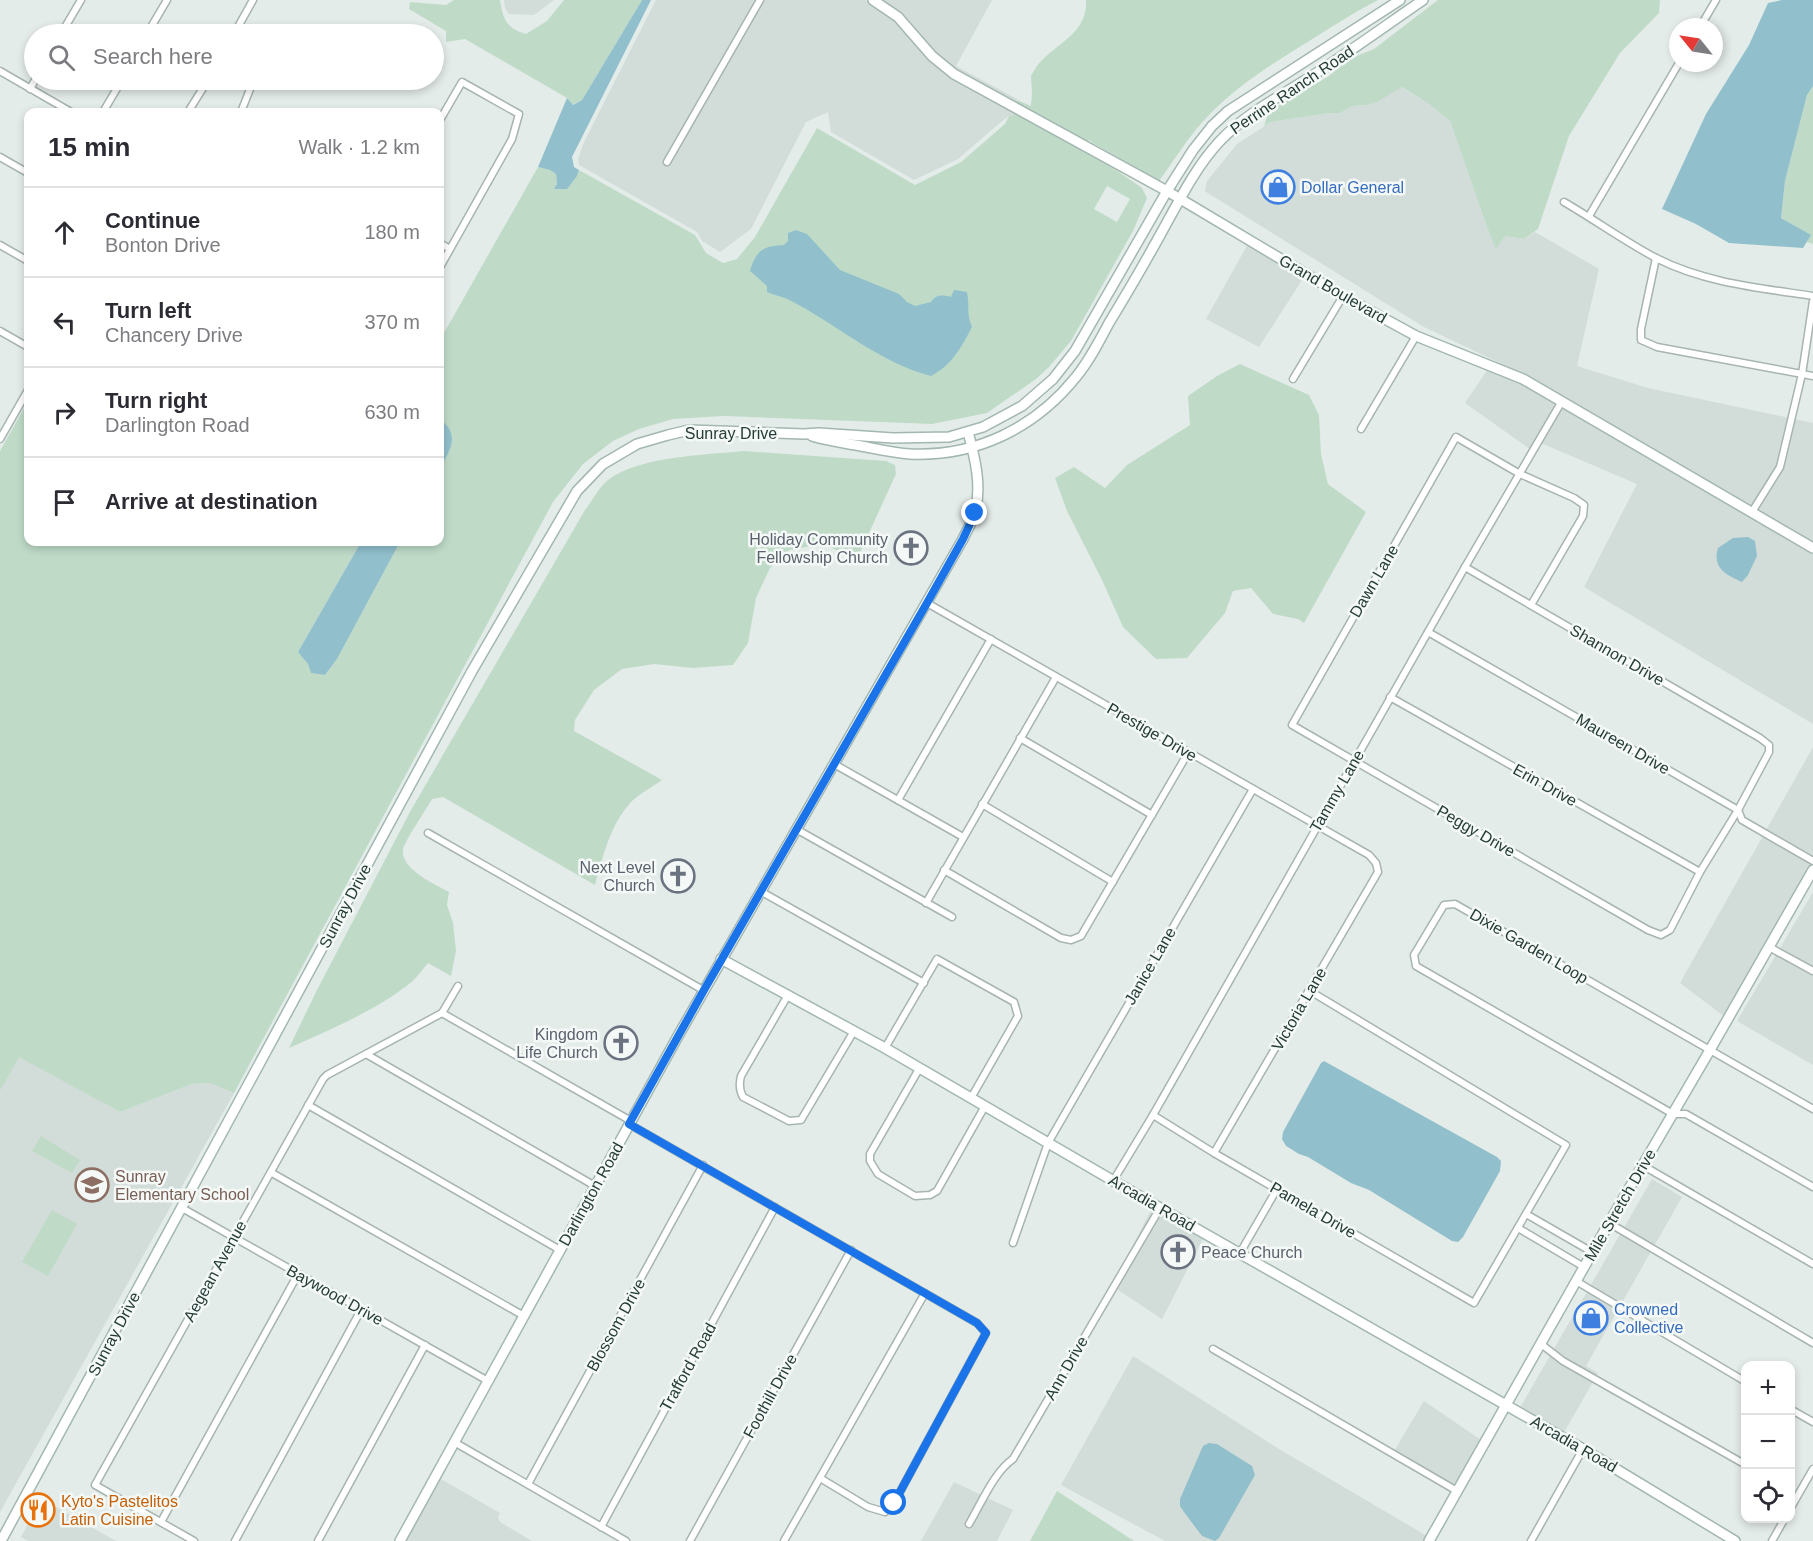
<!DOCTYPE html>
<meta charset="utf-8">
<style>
:root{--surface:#fff;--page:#f7f7f7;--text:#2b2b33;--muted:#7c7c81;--line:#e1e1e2}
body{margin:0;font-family:Helvetica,sans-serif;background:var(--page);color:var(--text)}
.controls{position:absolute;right:18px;bottom:18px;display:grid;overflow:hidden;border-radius:12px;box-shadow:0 3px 9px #0003}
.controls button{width:54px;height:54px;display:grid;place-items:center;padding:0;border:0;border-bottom:2px solid var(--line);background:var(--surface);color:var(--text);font:30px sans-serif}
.compass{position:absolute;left:1669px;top:18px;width:54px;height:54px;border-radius:50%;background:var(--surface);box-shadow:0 3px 9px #0003;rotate:300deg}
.stop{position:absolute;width:18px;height:18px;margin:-14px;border:4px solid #1a73e8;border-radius:50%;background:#fff}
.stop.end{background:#1a73e8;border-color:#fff;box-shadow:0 2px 6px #0008}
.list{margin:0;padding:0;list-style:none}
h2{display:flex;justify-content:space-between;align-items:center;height:78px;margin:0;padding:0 24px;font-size:26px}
h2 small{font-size:20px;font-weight:400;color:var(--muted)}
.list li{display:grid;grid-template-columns:39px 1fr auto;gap:18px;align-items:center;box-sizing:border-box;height:90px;padding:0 24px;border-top:2px solid var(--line)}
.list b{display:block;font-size:22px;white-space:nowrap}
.list p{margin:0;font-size:20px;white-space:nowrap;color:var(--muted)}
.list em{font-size:20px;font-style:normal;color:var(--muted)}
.icon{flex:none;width:33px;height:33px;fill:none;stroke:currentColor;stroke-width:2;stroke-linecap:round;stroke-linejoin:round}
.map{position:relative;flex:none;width:1813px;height:1541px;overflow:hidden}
.search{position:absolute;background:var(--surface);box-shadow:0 3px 9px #0003;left:24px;top:24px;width:420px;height:66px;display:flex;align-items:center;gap:15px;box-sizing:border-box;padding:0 21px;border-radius:33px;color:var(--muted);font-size:22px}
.panel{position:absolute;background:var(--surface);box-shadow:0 3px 9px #0003;left:24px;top:108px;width:420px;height:438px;border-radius:12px}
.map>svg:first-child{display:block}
.built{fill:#d2dcd8;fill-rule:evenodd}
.green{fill:#bfdbc8;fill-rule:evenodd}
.water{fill:#91c0cc}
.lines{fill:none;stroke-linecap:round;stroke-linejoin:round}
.street-casing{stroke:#a7b4b0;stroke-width:9}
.secondary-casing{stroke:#a3b7b1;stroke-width:12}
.street{stroke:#fff;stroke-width:6}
.secondary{stroke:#fff;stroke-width:9}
.route{stroke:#1a73e8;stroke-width:8}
.labels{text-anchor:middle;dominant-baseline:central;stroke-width:5;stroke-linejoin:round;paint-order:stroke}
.street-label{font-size:16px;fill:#253c37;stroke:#f4f9f7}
.shop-label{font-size:16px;fill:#366cbe;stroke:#f4f9f7;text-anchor:start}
.worship-label{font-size:16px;fill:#5b616d;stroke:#f4f9f7;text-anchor:end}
.education-label{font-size:16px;fill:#785e54;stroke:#f4f9f7;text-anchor:start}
.food-label{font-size:16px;fill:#c56008;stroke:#f4f9f7;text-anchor:start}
</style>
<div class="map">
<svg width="1813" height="1541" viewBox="0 0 1813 1541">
<rect width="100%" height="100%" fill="#e4ece9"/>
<!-- built -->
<g class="built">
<polygon points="504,0 554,0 534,15 509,14 505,8"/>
<polygon points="656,0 865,0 895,20 930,59 1014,111 1013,116 1009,116 1002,121 958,159 914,180 831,132 828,112 806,122 751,229 720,252 702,241 697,232 579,165 578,159 584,142"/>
<polygon points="880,0 992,0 956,66 1017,99 1016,104 956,71 935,54 901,15"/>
<polygon points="1401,87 1429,104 1450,121 1487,227 1496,248 1505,236 1524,239 1535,232 1599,269 1577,366 1648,388 1813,423 1813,544 1564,397 1535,386 1525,375 1424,327 1206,192 1205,190 1207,181 1237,144 1271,122 1329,113 1340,113 1353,106 1366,105 1376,102"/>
<polygon points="1248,244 1304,277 1259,347 1206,319"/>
<path d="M1488,369L1522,382L1813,553V724L1584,587L1637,484L1541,443L1534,452L1465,403ZM1718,548L1757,556L1748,575Z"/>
<polygon points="1813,747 1813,861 1725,1017 1680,983"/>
<polygon points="1813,892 1813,1065 1737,1021"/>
<polygon points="19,1056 120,1112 192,1084 210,1083 234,1093 0,1512 0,1091"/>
<polygon points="1652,1179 1682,1197 1586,1366 1598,1373 1562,1436 1521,1406"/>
<polygon points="1152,1208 1204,1237 1162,1319 1112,1286"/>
<polygon points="1133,1356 1279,1449 1427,1536 1424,1541 1165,1541 1061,1485"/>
<polygon points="1424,1401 1481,1440 1454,1489 1393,1453"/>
<polygon points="439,1478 500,1513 498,1517 500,1522 532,1541 405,1541"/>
<polygon points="954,1482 1013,1510 997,1541 921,1541"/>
<polygon points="42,1499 116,1541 28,1541 21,1537"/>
</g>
<!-- green -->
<g class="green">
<path d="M454,0H500C503,19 506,28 526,34L547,21L564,0H642L582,100L572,105L567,98L465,39L446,42V31L409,9L410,2L446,5Z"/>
<path d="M1086,0H1378C1353,13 1330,28 1306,43C1272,64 1238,85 1210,114C1190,134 1175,159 1159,181L1088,140L1086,143L1016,104L1017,100L1031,106L1032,93L1031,76C1034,70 1038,64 1042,60C1061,41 1088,31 1086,0Z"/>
<polygon points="1438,0 1660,0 1659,13 1620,53 1569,136 1538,229 1524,239 1505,236 1496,249 1487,227 1450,121 1429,104 1402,87 1377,102 1366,105 1353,106 1340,113 1329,113 1271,122 1264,126 1269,111 1329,76 1349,59 1374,49"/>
<polygon points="1813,86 1813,244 1807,242 1810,235 1781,218 1785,181 1807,95"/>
<path d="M1014,111L1082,149L1116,170L1142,188L1147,198L1133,231L1071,341L1049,367L1036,379L987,413L932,424L724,416L673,419L639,429L613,441L583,464L553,502L234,1093L210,1083L192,1084L120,1112L19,1057L0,1091V451L28,401V542H283L292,545L303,542H361L298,652L308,664L311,673L325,675L337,659L400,542H440V469L450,449L440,419V340L538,167L550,170L556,174L557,184L577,176L579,170L695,235L706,253L723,263L737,259L755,237L817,128L915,185L961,162L1005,124L1009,116H1013ZM1107,186L1130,199L1117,222L1094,209Z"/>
<polygon points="1240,364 1309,395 1319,415 1321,454 1328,484 1366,512 1304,623 1298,619 1273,614 1251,588 1233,591 1225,613 1187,658 1156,659 1123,627 1102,580 1067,511 1055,478 1074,467 1105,488 1127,465 1190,425 1188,396 1217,376"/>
<path d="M744,451L886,461L895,465L896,474L857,559L823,544L789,550L770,568L756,598L748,643L733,665L693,668L654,664L622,669L594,690L575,720L574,731L662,780C652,787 639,794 631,802C610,825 603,856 595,885L443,797L432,799C427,808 405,841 403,849C400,869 435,884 449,892L447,905L453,923L456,951L451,976L428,963C422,970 416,979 409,984C377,1010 327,1031 289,1048L317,990L411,810L585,510C592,501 599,487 608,480C639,456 706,455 744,451Z"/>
<polygon points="41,1136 80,1160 72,1173 32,1151"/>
<polygon points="52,1210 77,1224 48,1276 22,1262"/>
<polygon points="1057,1491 1134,1541 1030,1541"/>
</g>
<!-- water -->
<g class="water">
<polygon points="642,0 651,0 572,157 574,167 579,170 577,176 567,189 554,189 557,184 556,174 550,170 538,167 567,98 573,105 582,100"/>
<polygon points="1782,0 1813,0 1813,86 1807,95 1785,181 1781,218 1811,235 1803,248 1729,243 1696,224 1662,209 1706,114 1749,45 1768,3"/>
<path d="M796,230L807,234L840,270L899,294L907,302L915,306L931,302C936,294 943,295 951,297L954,290L967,292C970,307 966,313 972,327C961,348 952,365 931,376C881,363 841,328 797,304C788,298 777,296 767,292V286L750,271C756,250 763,246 784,245L788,241V233Z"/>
<path d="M440,419C461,435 450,450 440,469Z"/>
<path d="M1748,537L1755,541L1757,556L1748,575L1742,582C1726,575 1712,568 1718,548L1733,538Z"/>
<polygon points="361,542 400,542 337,659 325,675 311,673 308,664 298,652"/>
<polygon points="1324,1061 1497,1157 1501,1161 1500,1171 1463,1237 1458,1242 1452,1241 1369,1190 1351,1183 1308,1157 1299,1154 1286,1146 1282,1139 1283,1132 1321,1063"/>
<polygon points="1209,1443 1217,1444 1252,1466 1255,1475 1219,1538 1215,1541 1202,1536 1184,1512 1180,1506 1180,1499 1203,1446"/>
</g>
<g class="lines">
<defs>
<g id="street">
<polyline points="1700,27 1716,0"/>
<polyline points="61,34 81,0"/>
<polyline points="147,34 167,0"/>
<polyline points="234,34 253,0"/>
<polyline points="282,34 284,31 293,34"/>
<polyline points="0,71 71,112"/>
<polyline points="30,89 35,80"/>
<polyline points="103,112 122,80"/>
<polyline points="188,112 208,80"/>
<polyline points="241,112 252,84 244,80"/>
<polyline points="440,120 462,82 519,114 512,139 440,267"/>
<polyline points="0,157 28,173"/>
<polyline points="667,162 760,0"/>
<path d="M1564,202C1595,220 1624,241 1656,258C1705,283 1760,288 1813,296"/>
<polyline points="1589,216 1679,63"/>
<polyline points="440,243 450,249"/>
<polyline points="0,245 28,261"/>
<polyline points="1656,258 1641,329 1641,340 1657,347 1813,376"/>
<polyline points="0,331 28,347"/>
<polyline points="1293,379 1343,296"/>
<polyline points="1361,429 1416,336"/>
<polyline points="0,439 28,390"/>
<polyline points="1752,512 1780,467 1802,374 1813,301"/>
<polyline points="1465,567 1760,738 1769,745 1769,752 1738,810 1700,872 1670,930 1661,935 1648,930 1292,725 1456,437 1520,474 1574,498 1584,505 1583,516 1531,605"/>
<polyline points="927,603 1369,855 1376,863 1378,872 1214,1153"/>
<polyline points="1428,632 1738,810 1742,820 1813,861"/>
<polyline points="1390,697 1700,872"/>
<polyline points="1020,738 1152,815"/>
<polyline points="834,764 963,837"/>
<polyline points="898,800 991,639"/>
<polyline points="982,804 1113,882"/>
<polyline points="796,829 952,917"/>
<polyline points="428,833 703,990"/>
<polyline points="944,870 1061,938 1071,940 1081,936 1188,753"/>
<polyline points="760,891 924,983"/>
<polyline points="926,903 1056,677"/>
<polyline points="1769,947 1813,971"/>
<path d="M788,995L741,1076C739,1084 739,1090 743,1097L789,1121L801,1120L854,1031"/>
<polyline points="442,1013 631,1121"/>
<polyline points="885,1048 937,959 1014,1002 1018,1016 971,1098"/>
<polyline points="366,1054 595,1186"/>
<polyline points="919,1069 870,1154 870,1161 878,1174 915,1196 930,1195 937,1191 985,1106"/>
<polyline points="308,1105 560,1250"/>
<polyline points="1813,1109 1455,904 1444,905 1414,955 1416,966 1673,1114 1686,1114 1813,1187"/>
<polyline points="1153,1115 1214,1153 1474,1303 1566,1145 1310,991"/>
<polyline points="629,1124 977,1323 986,1333 894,1503 885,1512 868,1507 820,1478"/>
<polyline points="1642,1165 1813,1264"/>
<polyline points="272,1173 524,1316"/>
<polyline points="1113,1181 1153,1115 1465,567 1562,401"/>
<polyline points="182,1208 488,1381"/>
<polyline points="1526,1214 1592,1252"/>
<polyline points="1609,1223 1813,1343"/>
<polyline points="1518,1228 1584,1267"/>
<polyline points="1013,1243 1048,1143 1253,789"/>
<polyline points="1240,1253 1277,1189"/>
<polyline points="1576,1281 1746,1382"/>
<polyline points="1541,1344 1563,1361 1746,1465"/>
<polyline points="1213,1349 1457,1491"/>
<polyline points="1790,1409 1813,1422"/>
<polyline points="454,1442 626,1541"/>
<polyline points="528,1484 703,1165"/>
<polyline points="1790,1509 1813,1469"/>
<polyline points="161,1522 298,1274"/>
<path d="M969,1524C981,1504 994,1472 1013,1459L1160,1208"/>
<polyline points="601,1527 775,1207"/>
<polyline points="194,1541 95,1485 323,1079 327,1075 442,1013 458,986"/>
<polyline points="235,1541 361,1310"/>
<polyline points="318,1541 425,1345"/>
<polyline points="690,1541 851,1250"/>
<polyline points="784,1541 925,1293"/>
<polyline points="1531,1541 1583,1449"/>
<polyline points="1772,1541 1785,1518"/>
</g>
<g id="secondary">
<polyline points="873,0 898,17 932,56 954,74 1167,191 1343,296 1416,336 1523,379 1813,548"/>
<path d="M812,436C828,441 845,443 861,446C877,449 894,453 910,454C976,457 1035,428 1076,377C1089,361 1099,342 1109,323C1126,295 1143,266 1159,237C1177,205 1194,169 1219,142C1244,115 1277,98 1307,79C1347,54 1385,26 1423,0"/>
<polyline points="721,959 885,1048 1160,1208 1583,1449 1735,1541"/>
<polyline points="1,1541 472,671 577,491 603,464 637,444 668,435 689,430 804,434 819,433 893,438 949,437 983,427 1022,406 1053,379 1075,351 1167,191 1193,150 1212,126 1228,111 1400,0"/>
<path d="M400,1541L678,1036L963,539C967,530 973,521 975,512C982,486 975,458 968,432"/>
<polyline points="1429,1541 1609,1223 1710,1050 1813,870"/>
</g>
</defs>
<!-- street casing -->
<use href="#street" class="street-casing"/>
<!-- secondary casing -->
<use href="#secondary" class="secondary-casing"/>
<!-- street -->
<use href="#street" class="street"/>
<!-- secondary -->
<use href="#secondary" class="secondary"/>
</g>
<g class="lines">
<!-- route -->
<polyline class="route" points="894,1503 986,1333 977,1323 629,1124 704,990 927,603 963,539 975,513"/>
</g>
<!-- icons -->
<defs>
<symbol id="shop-ring" viewBox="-11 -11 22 22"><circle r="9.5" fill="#f4f9f7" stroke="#3f7fe0" stroke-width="1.5"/><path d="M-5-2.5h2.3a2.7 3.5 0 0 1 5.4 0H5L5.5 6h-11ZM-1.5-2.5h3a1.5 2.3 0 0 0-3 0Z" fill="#3f7fe0"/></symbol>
<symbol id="church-ring" viewBox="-11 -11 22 22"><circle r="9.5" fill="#f4f9f7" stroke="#6b7280" stroke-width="1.5"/><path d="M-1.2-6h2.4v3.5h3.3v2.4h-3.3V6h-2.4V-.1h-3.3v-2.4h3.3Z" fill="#6b7280"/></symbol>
<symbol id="school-ring" viewBox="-11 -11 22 22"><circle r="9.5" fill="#f4f9f7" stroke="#8d6e63" stroke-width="1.5"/><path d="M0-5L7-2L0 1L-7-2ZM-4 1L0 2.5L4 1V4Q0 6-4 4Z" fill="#8d6e63"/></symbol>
<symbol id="restaurant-ring" viewBox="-11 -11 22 22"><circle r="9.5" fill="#f4f9f7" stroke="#e8710a" stroke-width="1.5"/><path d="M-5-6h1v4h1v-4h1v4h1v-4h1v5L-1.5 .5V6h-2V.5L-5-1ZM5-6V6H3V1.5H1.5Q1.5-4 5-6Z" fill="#e8710a"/></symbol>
</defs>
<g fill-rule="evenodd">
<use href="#shop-ring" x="1259" y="168" width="38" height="38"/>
<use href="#church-ring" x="892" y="529" width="38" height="38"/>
<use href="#church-ring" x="659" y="857" width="38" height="38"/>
<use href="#church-ring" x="602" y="1024" width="38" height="38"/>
<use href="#school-ring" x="73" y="1166" width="38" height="38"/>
<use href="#church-ring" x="1159" y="1233" width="38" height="38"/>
<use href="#shop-ring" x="1572" y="1299" width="38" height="38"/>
<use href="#restaurant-ring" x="19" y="1491" width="38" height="38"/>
</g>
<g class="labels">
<!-- street labels -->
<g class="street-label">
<text transform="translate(1292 90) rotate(-34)">Perrine Ranch Road</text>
<text transform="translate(1333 289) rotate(30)">Grand Boulevard</text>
<text x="731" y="433">Sunray Drive</text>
<text transform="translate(1374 581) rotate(-60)">Dawn Lane</text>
<text transform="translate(1617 655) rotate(30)">Shannon Drive</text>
<text transform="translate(1152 732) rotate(30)">Prestige Drive</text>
<text transform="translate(1623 744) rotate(30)">Maureen Drive</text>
<text transform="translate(1545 785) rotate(29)">Erin Drive</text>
<text transform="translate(1337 791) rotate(-60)">Tammy Lane</text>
<text transform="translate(1476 831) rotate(30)">Peggy Drive</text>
<text transform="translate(345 906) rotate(-62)">Sunray Drive</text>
<text transform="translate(1529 946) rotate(30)">Dixie Garden Loop</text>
<text transform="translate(1150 966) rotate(-60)">Janice Lane</text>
<text transform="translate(1299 1009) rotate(-60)">Victoria Lane</text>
<text transform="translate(591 1194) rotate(-61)">Darlington Road</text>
<text transform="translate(1152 1203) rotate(30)">Arcadia Road</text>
<text transform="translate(1620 1205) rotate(-60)">Mile Stretch Drive</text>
<text transform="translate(1313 1210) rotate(30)">Pamela Drive</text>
<text transform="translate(215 1271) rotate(-61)">Aegean Avenue</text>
<text transform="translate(335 1295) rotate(29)">Baywood Drive</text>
<text transform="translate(616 1325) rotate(-61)">Blossom Drive</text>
<text transform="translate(114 1334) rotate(-62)">Sunray Drive</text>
<text transform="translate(688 1367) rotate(-61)">Trafford Road</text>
<text transform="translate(1066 1368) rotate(-60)">Ann Drive</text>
<text transform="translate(770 1396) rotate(-61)">Foothill Drive</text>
<text transform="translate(1574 1444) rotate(30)">Arcadia Road</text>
</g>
<!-- shop labels -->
<g class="shop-label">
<text x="1301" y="187">Dollar General</text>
<text x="1614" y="1309">Crowned<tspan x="1614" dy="18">Collective</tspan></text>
</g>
<!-- worship labels -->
<g class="worship-label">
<text x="888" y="539">Holiday Community<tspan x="888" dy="18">Fellowship Church</tspan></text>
<text x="655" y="867">Next Level<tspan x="655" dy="18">Church</tspan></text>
<text x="598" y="1034">Kingdom<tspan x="598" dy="18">Life Church</tspan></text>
<text x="1201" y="1252" text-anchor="start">Peace Church</text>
</g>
<!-- education labels -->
<g class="education-label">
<text x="115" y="1176">Sunray<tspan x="115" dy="18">Elementary School</tspan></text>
</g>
<!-- food labels -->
<g class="food-label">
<text x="61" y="1501">Kyto's Pastelitos<tspan x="61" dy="18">Latin Cuisine</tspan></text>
</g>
</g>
</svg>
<div class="controls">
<button>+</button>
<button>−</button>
<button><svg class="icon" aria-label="locate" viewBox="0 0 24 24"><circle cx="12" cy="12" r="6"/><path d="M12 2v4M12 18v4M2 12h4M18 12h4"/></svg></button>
</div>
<svg class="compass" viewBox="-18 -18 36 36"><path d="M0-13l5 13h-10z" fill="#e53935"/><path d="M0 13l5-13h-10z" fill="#7c7c81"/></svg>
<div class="stop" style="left:894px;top:1503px"></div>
<div class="stop end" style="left:975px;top:513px"></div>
<div class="search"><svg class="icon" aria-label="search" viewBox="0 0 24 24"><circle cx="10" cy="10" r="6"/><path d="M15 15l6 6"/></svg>Search here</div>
<section class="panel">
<h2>15 min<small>Walk · 1.2 km</small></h2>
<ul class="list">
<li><svg class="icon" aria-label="ahead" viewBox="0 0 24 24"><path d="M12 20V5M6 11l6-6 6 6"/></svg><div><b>Continue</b><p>Bonton Drive</p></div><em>180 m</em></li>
<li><svg class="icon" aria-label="left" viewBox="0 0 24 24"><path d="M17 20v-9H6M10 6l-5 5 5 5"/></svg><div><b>Turn left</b><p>Chancery Drive</p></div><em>370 m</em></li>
<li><svg class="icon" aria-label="right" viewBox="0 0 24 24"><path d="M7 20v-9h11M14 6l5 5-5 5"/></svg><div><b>Turn right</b><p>Darlington Road</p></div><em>630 m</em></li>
<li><svg class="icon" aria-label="arrive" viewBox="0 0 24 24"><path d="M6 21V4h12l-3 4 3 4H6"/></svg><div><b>Arrive at destination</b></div></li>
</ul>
</section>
</div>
